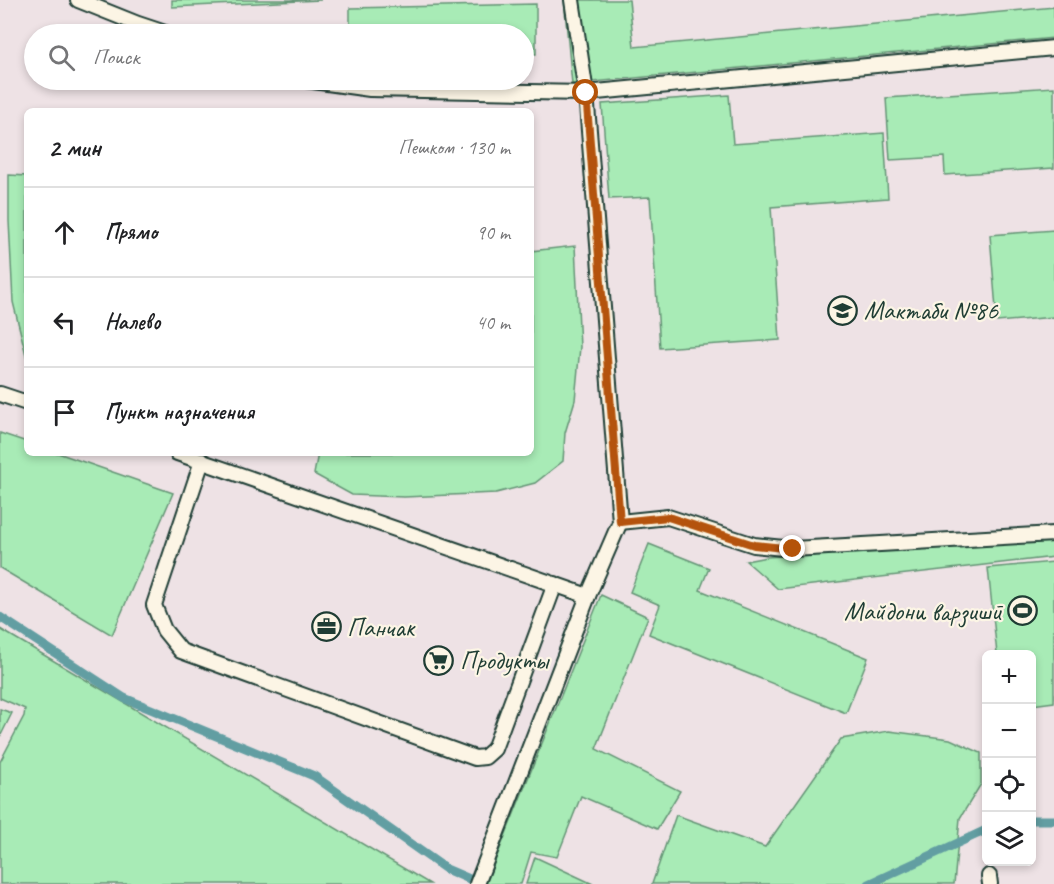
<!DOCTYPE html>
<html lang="ru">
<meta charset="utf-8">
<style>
:root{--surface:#fff;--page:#f6f6f6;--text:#202124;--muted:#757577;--line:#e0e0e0}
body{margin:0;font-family:Caveat,sans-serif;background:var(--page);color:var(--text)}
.controls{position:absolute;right:18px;bottom:18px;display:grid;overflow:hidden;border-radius:9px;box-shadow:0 3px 9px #0003}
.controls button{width:54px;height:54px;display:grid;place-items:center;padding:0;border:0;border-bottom:2px solid var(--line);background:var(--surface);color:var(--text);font:30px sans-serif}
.stop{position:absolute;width:18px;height:18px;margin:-14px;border:4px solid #b45309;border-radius:50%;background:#fff}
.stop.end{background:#b45309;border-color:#fff;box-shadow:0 2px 6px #0008}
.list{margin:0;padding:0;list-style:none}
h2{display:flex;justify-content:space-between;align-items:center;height:78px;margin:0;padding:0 24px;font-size:26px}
h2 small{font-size:20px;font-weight:400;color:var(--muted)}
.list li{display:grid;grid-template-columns:39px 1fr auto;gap:18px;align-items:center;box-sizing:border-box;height:90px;padding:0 24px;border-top:2px solid var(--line)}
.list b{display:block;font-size:22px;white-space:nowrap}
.list em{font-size:20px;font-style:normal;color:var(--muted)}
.icon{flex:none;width:33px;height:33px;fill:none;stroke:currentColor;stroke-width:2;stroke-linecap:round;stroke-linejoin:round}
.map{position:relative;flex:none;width:1054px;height:884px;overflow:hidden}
.search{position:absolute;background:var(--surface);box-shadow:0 3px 9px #0003;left:24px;top:24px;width:510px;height:66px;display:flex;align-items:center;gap:15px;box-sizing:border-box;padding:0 21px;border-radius:33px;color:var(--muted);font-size:22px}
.panel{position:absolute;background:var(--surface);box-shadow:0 3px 9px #0003;left:24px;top:108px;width:510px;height:348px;border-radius:9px}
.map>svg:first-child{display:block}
.green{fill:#a8ebb6;stroke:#649475;stroke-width:1.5}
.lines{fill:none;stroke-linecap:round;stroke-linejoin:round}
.stream{stroke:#629ea2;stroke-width:9}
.lane-casing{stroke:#1f3d34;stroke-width:18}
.lane{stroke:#fcf5e5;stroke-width:14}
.route{stroke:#b45309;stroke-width:8}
.labels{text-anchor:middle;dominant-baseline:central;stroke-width:4.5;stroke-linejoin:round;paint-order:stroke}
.poi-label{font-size:26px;fill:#1f3d34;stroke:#fcf5e5;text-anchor:start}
</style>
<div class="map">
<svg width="1054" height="884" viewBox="0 0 1054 884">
<rect width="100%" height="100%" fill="#eee2e5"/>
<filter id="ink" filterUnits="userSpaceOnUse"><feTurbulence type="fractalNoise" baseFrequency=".0167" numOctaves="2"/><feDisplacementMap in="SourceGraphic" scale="12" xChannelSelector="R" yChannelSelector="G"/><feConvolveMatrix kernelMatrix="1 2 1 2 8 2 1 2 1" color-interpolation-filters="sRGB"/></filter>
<g filter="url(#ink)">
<!-- green -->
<g class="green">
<polygon points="172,0 321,0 172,7"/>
<polygon points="564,0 629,0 634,47 1054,7 1054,38 572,84"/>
<polygon points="536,4 536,54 524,54 524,34 350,34 350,8"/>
<polygon points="1054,87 1054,168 945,175 944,157 890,160 886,98"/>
<polygon points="729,95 733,144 884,133 888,198 771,207 780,340 660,348 650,197 609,199 602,104"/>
<polygon points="9,175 27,176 27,359 13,302 9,221"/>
<polygon points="1054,230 1054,317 997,322 990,235"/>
<polygon points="575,246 580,347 575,400 565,433 563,461 535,483 496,493 404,497 352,495 314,474 318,453 531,453 531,251"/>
<polygon points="0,433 27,442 27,453 58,453 173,493 112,635 0,568"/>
<polygon points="1054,539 1054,557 778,589 746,561 767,557"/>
<polygon points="649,544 709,568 700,590 868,658 846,713 649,634 660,605 630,592"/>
<polygon points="1054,562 1054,702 1032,705 1032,654 997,654 988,568"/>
<polygon points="601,595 648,617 596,749 680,791 657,829 581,796 557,857 531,852 521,884 486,884"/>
<polygon points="0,629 430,884 0,884 0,762 24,716 25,709 0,698"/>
<polygon points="0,709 12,713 0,737"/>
<polygon points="889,731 950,739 981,753 981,784 960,818 954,884 652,884 676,815 765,847 841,739"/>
<polygon points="535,857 593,884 526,884"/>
</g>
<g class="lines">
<!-- stream -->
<g class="stream">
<polyline points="0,617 124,698 314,776 446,869 481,884"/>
<polyline points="1032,820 1054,820"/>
<polyline points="869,884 986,830"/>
</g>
<defs>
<g id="lane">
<polyline points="78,0 138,24 168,34"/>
<polyline points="306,80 370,89 586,93 1054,48"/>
<polyline points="0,394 27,403"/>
<polyline points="177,453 588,596"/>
<polyline points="202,461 154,605 164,630 181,651 475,758 485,757 494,749 555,584"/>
<polyline points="620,522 668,517 754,545 793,549 1054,534"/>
<polyline points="989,876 990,884"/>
<polyline points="477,884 588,596 620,522 586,93 572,0"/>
</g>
</defs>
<!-- lane casing -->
<use href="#lane" class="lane-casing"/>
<!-- lane -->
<use href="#lane" class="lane"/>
</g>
</g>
<g class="lines" filter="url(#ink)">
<!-- route -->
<polyline class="route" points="586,93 620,522 668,517 754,545 793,549"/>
</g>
<!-- icons -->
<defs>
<symbol id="school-ring" viewBox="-11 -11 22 22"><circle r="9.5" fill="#fcf5e5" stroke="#1f3d34" stroke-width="1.5"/><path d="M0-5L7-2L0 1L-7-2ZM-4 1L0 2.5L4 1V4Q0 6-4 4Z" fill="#1f3d34"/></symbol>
<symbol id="stadium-ring" viewBox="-11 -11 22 22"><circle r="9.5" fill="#fcf5e5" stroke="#1f3d34" stroke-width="1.5"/><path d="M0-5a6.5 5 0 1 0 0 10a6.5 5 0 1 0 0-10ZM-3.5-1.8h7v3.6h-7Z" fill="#1f3d34"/></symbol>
<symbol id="office-ring" viewBox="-11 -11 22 22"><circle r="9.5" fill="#fcf5e5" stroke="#1f3d34" stroke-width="1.5"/><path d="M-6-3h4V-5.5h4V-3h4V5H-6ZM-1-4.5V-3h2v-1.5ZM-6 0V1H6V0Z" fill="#1f3d34"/></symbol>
<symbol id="supermarket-ring" viewBox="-11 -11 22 22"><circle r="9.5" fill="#fcf5e5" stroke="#1f3d34" stroke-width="1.5"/><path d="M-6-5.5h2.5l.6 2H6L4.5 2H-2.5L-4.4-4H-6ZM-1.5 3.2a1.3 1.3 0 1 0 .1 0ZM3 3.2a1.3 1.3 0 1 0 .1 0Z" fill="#1f3d34"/></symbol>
</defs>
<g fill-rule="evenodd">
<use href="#school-ring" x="826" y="294" width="33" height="33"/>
<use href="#stadium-ring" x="1006" y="594" width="33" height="33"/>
<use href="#office-ring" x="310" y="610" width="33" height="33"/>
<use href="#supermarket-ring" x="422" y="644" width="33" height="33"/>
</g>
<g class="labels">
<!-- poi labels -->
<g class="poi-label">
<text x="864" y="310">Мактаби №86</text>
<text x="1002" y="611" text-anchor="end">Майдони варзишӣ</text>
<text x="347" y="627">Панчак</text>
<text x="460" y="660">Продукты</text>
</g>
</g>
</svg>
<div class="controls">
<button>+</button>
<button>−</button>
<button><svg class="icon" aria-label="locate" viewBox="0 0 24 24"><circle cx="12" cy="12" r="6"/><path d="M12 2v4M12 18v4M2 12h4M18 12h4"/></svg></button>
<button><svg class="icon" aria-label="layers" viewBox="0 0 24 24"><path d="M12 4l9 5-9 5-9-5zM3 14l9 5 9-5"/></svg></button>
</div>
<div class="stop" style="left:586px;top:93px"></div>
<div class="stop end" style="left:793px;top:549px"></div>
<div class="search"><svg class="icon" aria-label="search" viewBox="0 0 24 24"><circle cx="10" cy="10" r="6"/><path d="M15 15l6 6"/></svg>Поиск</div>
<section class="panel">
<h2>2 мин<small>Пешком · 130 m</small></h2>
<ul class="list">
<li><svg class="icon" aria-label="ahead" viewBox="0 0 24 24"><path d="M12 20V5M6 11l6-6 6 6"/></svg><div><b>Прямо</b></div><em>90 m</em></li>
<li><svg class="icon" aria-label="left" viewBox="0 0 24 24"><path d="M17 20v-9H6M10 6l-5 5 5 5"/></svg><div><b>Налево</b></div><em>40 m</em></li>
<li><svg class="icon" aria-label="arrive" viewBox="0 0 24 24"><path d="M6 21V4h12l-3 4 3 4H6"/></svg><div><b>Пункт назначения</b></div></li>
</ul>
</section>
</div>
